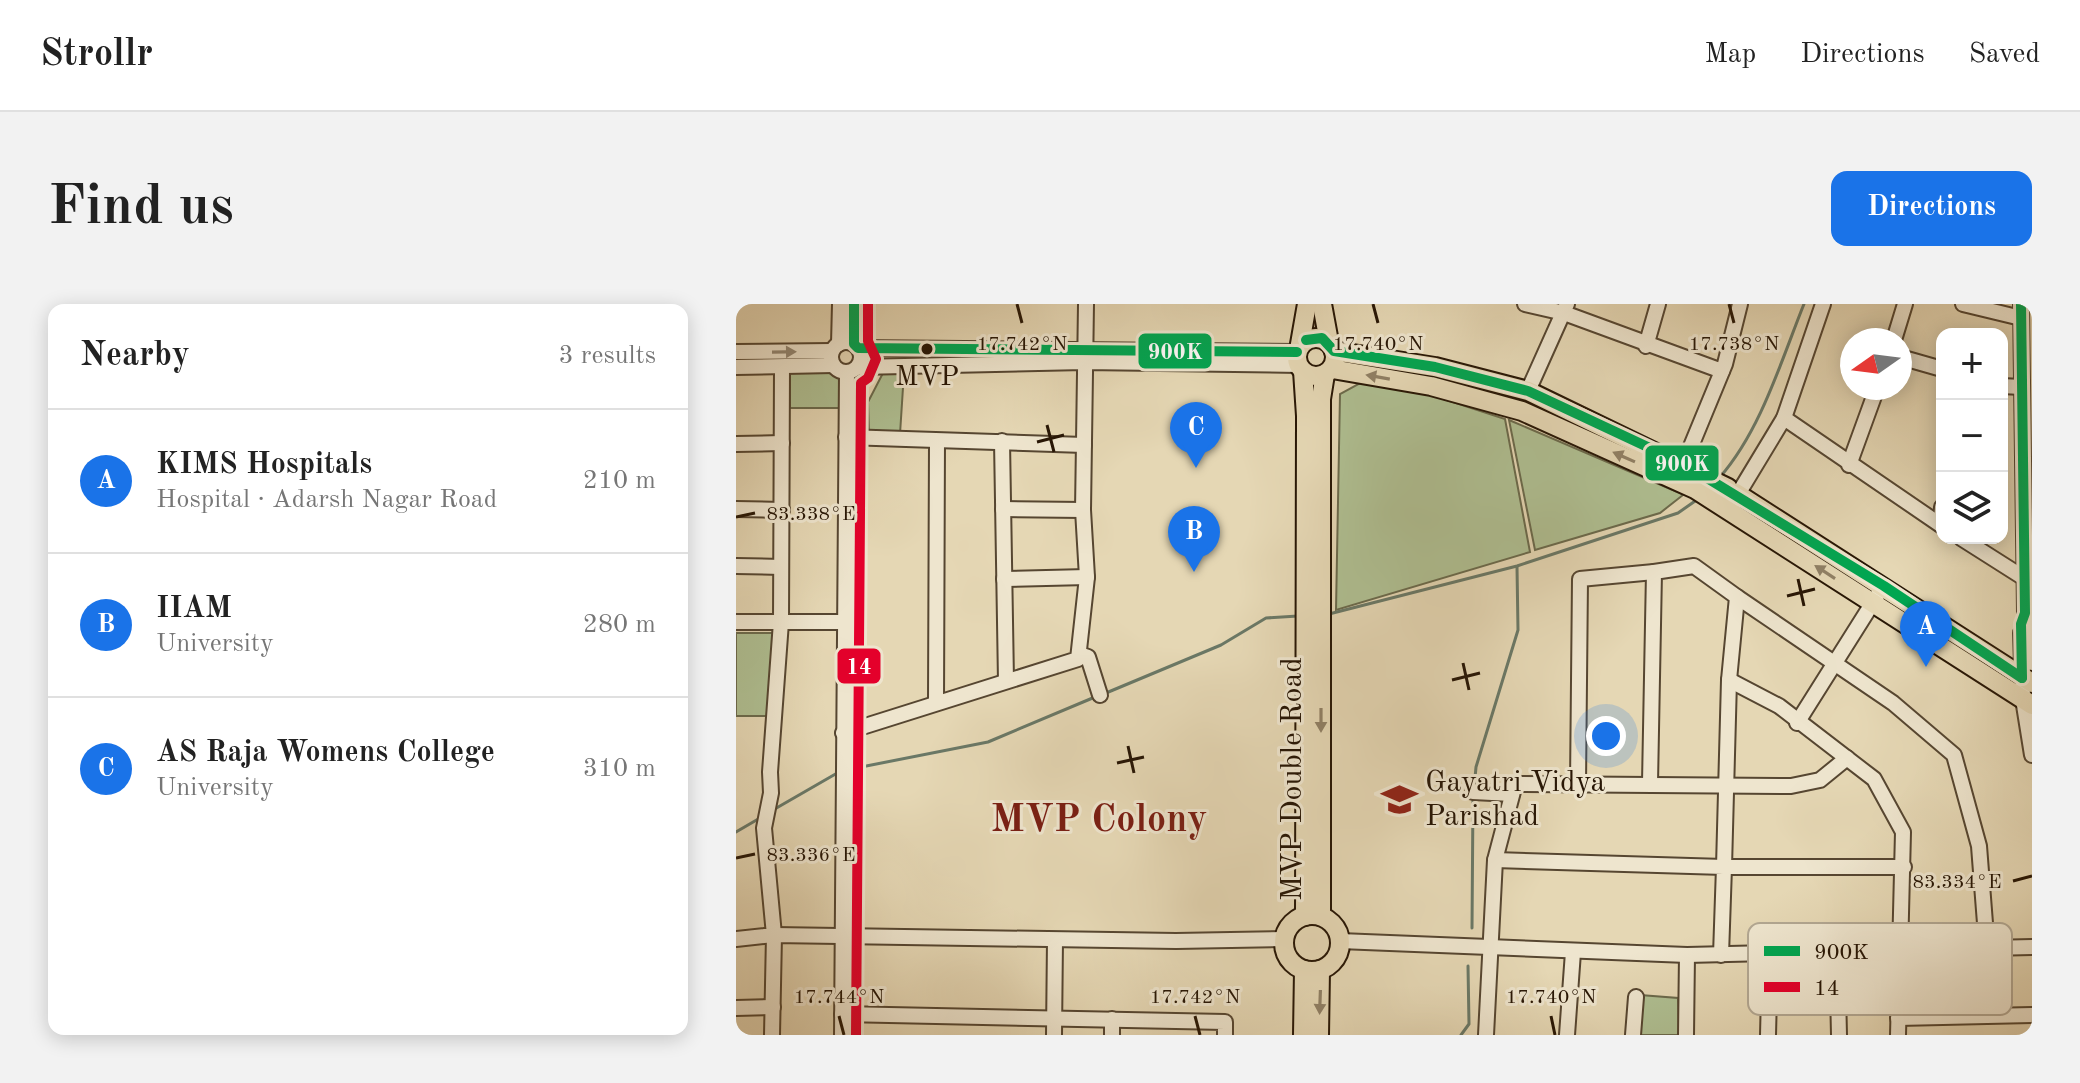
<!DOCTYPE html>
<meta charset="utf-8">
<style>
:root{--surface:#fff;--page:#f2f2f2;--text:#222;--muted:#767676;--line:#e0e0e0;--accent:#1a73e8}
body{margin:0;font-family:"Old Standard TT",serif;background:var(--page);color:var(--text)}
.controls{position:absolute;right:24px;top:24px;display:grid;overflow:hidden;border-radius:16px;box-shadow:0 4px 20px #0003}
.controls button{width:72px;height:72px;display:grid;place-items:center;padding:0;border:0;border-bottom:2px solid var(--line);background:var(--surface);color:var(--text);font:40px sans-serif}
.compass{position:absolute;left:1104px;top:24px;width:72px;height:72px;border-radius:50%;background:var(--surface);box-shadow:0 4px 20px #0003;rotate:256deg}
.you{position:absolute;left:870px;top:432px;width:28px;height:28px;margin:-20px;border:6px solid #fff;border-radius:50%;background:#1a73e8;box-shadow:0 0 0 12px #1a73e833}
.badge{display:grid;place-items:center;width:52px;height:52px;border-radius:50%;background:var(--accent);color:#fff;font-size:26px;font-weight:700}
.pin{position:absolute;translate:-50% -66px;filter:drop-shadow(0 2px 4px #0008)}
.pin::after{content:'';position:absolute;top:42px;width:28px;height:24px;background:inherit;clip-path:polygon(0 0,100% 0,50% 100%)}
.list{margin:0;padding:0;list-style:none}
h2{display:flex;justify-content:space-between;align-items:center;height:104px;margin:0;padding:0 32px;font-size:34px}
h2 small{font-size:26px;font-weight:400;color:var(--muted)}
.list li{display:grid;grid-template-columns:52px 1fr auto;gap:24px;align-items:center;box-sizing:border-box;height:144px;padding:0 32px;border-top:2px solid var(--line)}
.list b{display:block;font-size:30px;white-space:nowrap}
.list p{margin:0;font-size:26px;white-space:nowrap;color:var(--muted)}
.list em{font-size:26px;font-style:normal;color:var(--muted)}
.icon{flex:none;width:44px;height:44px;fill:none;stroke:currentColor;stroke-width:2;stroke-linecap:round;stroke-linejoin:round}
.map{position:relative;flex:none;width:1296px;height:731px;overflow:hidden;border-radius:16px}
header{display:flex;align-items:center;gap:48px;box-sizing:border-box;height:112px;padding:0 40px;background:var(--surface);border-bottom:2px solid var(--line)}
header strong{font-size:38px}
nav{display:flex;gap:44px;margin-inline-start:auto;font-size:28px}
.intro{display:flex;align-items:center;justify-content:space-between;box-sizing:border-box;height:192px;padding:0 48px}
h1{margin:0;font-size:56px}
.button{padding:20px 36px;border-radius:16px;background:var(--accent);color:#fff;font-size:28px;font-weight:700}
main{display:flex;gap:48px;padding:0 48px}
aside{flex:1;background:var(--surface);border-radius:16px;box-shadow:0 4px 20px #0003}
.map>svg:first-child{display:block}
.green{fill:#afbf92;stroke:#6b6a4c;stroke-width:2}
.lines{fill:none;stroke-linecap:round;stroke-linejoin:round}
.stream{stroke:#6a7866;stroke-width:3}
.minor-casing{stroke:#564631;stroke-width:18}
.major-casing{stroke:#271605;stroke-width:22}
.minor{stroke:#eee5ce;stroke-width:14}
.major{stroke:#e5d7b4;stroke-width:18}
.bus-1-casing{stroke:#eee5ce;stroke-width:16}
.bus-2-casing{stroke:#eee5ce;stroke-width:16}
.bus-1{stroke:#00a651;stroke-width:10}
.bus-2{stroke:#e4002b;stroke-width:10}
.oneway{fill:#948874}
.oneway2{fill:#908065}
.ticks{fill:none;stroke:#271605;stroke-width:3}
.bus-dot{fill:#271605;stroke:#eee5ce;stroke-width:3}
.labels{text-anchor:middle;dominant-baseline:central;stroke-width:6;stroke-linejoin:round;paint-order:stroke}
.bus-label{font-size:28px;fill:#271605;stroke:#eee5ce}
.street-label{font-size:30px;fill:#271605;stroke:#eee5ce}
.poi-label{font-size:30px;fill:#271605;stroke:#eee5ce;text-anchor:start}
.district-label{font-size:38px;font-weight:bold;fill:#7a1f14;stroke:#eee5ce}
.key{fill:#eee5ce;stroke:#b2a792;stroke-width:2}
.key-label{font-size:22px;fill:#271605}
.ticks-label{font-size:20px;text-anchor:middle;fill:#271605;stroke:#eee5ce;stroke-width:6;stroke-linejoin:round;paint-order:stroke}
.line-badge{stroke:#eee5ce;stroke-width:3}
.badge-label{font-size:22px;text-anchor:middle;font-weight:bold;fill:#fff}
</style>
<header>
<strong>Strollr</strong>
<nav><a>Map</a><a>Directions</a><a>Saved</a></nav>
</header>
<div class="intro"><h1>Find us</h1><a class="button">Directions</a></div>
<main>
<aside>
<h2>Nearby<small>3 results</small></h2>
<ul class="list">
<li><span class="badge">A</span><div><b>KIMS Hospitals</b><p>Hospital · Adarsh Nagar Road</p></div><em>210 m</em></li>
<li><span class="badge">B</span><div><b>IIAM</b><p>University</p></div><em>280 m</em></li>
<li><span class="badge">C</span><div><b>AS Raja Womens College</b><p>University</p></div><em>310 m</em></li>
</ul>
</aside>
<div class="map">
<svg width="1296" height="731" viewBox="0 0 1296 731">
<rect width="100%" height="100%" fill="#e5d7b4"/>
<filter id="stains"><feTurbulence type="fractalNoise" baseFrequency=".0025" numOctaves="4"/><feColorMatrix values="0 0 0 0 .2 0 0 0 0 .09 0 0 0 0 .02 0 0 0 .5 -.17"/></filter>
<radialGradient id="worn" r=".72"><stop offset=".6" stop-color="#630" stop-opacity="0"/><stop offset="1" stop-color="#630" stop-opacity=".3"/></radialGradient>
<!-- green -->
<g class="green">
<rect x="54" y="62" width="51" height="42"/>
<polygon points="168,68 164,130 133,129 132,98 147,69"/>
<polygon points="637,72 769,115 794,248 600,306 604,90"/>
<polygon points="773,116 946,190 947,191 924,209 799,246"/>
<polygon points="0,329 38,329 37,412 0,412"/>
<polygon points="904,691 942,694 943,731 900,731"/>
</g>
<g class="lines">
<!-- stream -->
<g class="stream">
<path d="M984,173C1025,126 1045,57 1068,0"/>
<polyline points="593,310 781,262 942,209 962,195"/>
<polyline points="370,389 485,341 530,314 562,312"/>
<polyline points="115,465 252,438 359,393"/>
<polyline points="738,485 740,463 782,326 781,263"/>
<polyline points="37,506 103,468"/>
<polyline points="0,528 24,514"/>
<polyline points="736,624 737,492"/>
<polyline points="725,731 733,720 732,662"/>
</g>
<defs>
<g id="minor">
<polyline points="118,0 118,40"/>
<polyline points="789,0 828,9 986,67"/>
<polyline points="1227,0 1285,14"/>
<polyline points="1285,0 1289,309 1294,320 1296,359"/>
<polyline points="1158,36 1169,0"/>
<circle cx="110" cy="53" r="15"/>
<polyline points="103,40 104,0"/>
<polyline points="910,42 922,0"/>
<polyline points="122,44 561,48"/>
<polyline points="0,48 96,47"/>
<polyline points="1164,53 1206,65"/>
<polyline points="0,63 97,61"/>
<polyline points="123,63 348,58 563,61"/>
<polyline points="1266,82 1285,83"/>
<polyline points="792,87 831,0"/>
<polyline points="1048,114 1206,222"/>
<polyline points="110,133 348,141"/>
<polyline points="266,137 270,377"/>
<polyline points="0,140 46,139"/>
<polyline points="1113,161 1141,84"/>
<polyline points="944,169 989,60 1004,0"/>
<polyline points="0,205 46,206"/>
<polyline points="267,205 347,206"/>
<polyline points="993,205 1048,114 1087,0"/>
<polyline points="1205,221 1206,203"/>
<polyline points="1225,234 1288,274"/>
<polyline points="0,262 45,263"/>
<polyline points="268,275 351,273"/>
<polyline points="1001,293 1157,399 1218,451 1243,542 1251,645"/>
<polyline points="0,318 108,318"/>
<polyline points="1285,329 1287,395 1296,451"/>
<polyline points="343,350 352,353 364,391"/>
<polyline points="993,376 1043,402 1138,475 1167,528 1162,731"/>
<polyline points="200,399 201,137"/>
<polyline points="1061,419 1141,292"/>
<polyline points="107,429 342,355 351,273 347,206 350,0"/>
<polyline points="914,479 918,268 958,262 1001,293 993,376 988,563 1168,563"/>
<polyline points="842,480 844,275 918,268"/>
<polyline points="737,488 776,490"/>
<polyline points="759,556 988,563 985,651"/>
<polyline points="0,635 38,631 28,524 35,489 34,468 45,318 46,63"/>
<polyline points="604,637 951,651 1296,643"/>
<polyline points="1101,645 1103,731"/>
<polyline points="0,704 37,703"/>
<polyline points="106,710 489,718 489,731"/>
<polyline points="1162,714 1296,711"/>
<polyline points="36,731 38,631 440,637 548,635"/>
<polyline points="106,731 111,69"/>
<polyline points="318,731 319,636"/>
<polyline points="376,731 376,715"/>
<polyline points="750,731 759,556 779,480 1055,482 1084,476 1111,454"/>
<polyline points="831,731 837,648"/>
<polyline points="897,731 900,693"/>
<polyline points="950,731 951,651"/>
<polyline points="1032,731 1034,650"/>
</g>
<g id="major">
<polyline points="586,0 593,38"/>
<circle cx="580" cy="53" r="19"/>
<polyline points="564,40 571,0"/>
<polyline points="598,47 699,63 792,87 992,184"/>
<polyline points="596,65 695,82 786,107 959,185 1296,401"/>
<polyline points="567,67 570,112 569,612"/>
<polyline points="1000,189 1296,379"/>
<circle cx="576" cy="639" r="28"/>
<polyline points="585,612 585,95 589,70"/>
<polyline points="567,731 568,666"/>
<polyline points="583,731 584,666"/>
</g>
</defs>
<!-- minor casing -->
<use href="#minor" class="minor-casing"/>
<!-- major casing -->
<use href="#major" class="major-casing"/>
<!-- minor -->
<use href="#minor" class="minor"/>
<!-- major -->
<use href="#major" class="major"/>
<defs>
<g id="bus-1">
<polyline points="118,0 118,40 122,44 561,48"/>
<polyline points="1285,0 1289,309 1285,320 1286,374"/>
<polyline points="570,36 586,34 598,47 699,63 792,87 948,160 1148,282 1286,374"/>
</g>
<polyline id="bus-2" points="120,731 125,79 132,74 140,55 132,37 132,0"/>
</defs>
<!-- bus-1 casing -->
<use href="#bus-1" class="bus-1-casing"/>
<!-- bus-2 casing -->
<use href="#bus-2" class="bus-2-casing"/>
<!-- bus-1 -->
<use href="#bus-1" class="bus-1"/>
<!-- bus-2 -->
<use href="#bus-2" class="bus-2"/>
</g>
<!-- one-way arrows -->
<defs><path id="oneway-solid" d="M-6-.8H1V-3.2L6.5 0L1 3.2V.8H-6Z" transform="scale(2)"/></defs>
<use class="oneway" href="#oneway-solid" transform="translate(48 48) rotate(-1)"/>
<g class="oneway2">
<use href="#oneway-solid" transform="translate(642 73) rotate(-170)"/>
<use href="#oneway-solid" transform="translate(888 153) rotate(-156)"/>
<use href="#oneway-solid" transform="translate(1089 268) rotate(-147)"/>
<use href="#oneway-solid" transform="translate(585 416) rotate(90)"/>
<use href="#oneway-solid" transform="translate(584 698) rotate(92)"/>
</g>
<!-- ticks -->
<path class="ticks" d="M281,0L286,19M637,0L642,19M993,0L998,19M311,121L318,148M301,138L328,131M0,213L19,209M1062,275L1068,302M1051,292L1079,285M727,359L733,386M716,376L744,369M392,442L398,469M381,459L408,453M0,554L19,550M1277,577L1296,572M103,712L108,731M459,712L464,731M815,712L819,731"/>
<!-- icons -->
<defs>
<symbol id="university-bare" viewBox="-9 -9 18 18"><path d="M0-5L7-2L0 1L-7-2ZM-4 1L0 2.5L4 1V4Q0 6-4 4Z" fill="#8f2418" stroke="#eee5ce" stroke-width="2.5" paint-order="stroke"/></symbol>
</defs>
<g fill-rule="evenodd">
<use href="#university-bare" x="638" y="470" width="51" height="51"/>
</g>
<!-- markers -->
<circle class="bus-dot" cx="191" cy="45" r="7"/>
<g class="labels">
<!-- bus labels -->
<g class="bus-label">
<text x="191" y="74">MVP</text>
</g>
<!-- street labels -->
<g class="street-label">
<text transform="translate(557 475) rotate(-90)">MVP Double Road</text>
</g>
<!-- poi labels -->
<g class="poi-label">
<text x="689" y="479">Gayatri Vidya<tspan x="689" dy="34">Parishad</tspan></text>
</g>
<!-- district labels -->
<g class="district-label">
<text x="363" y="517">MVP Colony</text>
</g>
</g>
<!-- legend -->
<rect x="1012" y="619" width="264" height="92" rx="12" class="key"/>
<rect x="1028" y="642" width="36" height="10" fill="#00a651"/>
<rect x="1028" y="678" width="36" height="10" fill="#e4002b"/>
<g class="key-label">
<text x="1078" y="655">900K</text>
<text x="1078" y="691">14</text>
</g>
<g class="ticks-label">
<text x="286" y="46">17.742°N</text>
<text x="642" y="46">17.740°N</text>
<text x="998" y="46">17.738°N</text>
<text x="75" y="216">83.338°E</text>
<text x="75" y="557">83.336°E</text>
<text x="1221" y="584">83.334°E</text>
<text x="103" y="699">17.744°N</text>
<text x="459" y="699">17.742°N</text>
<text x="815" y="699">17.740°N</text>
</g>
<g class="line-badge">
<rect x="401" y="28" width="76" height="38" rx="8" fill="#00a651"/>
<rect x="908" y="140" width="76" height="38" rx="8" fill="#00a651"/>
<rect x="100" y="343" width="46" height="38" rx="8" fill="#e4002b"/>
</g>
<g class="badge-label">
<text x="439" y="55">900K</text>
<text x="946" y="167">900K</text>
<text x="123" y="370">14</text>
</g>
<rect width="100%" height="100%" filter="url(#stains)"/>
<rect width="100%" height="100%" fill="url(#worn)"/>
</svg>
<div class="controls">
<button>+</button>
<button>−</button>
<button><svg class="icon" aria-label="layers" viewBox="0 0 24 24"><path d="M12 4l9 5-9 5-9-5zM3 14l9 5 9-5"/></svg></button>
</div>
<svg class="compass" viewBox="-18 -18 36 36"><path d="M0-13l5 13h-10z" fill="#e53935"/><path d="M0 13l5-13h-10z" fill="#767676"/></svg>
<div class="you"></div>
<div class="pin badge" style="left:1190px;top:363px">A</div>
<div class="pin badge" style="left:458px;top:268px">B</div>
<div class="pin badge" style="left:460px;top:164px">C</div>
</div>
</main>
